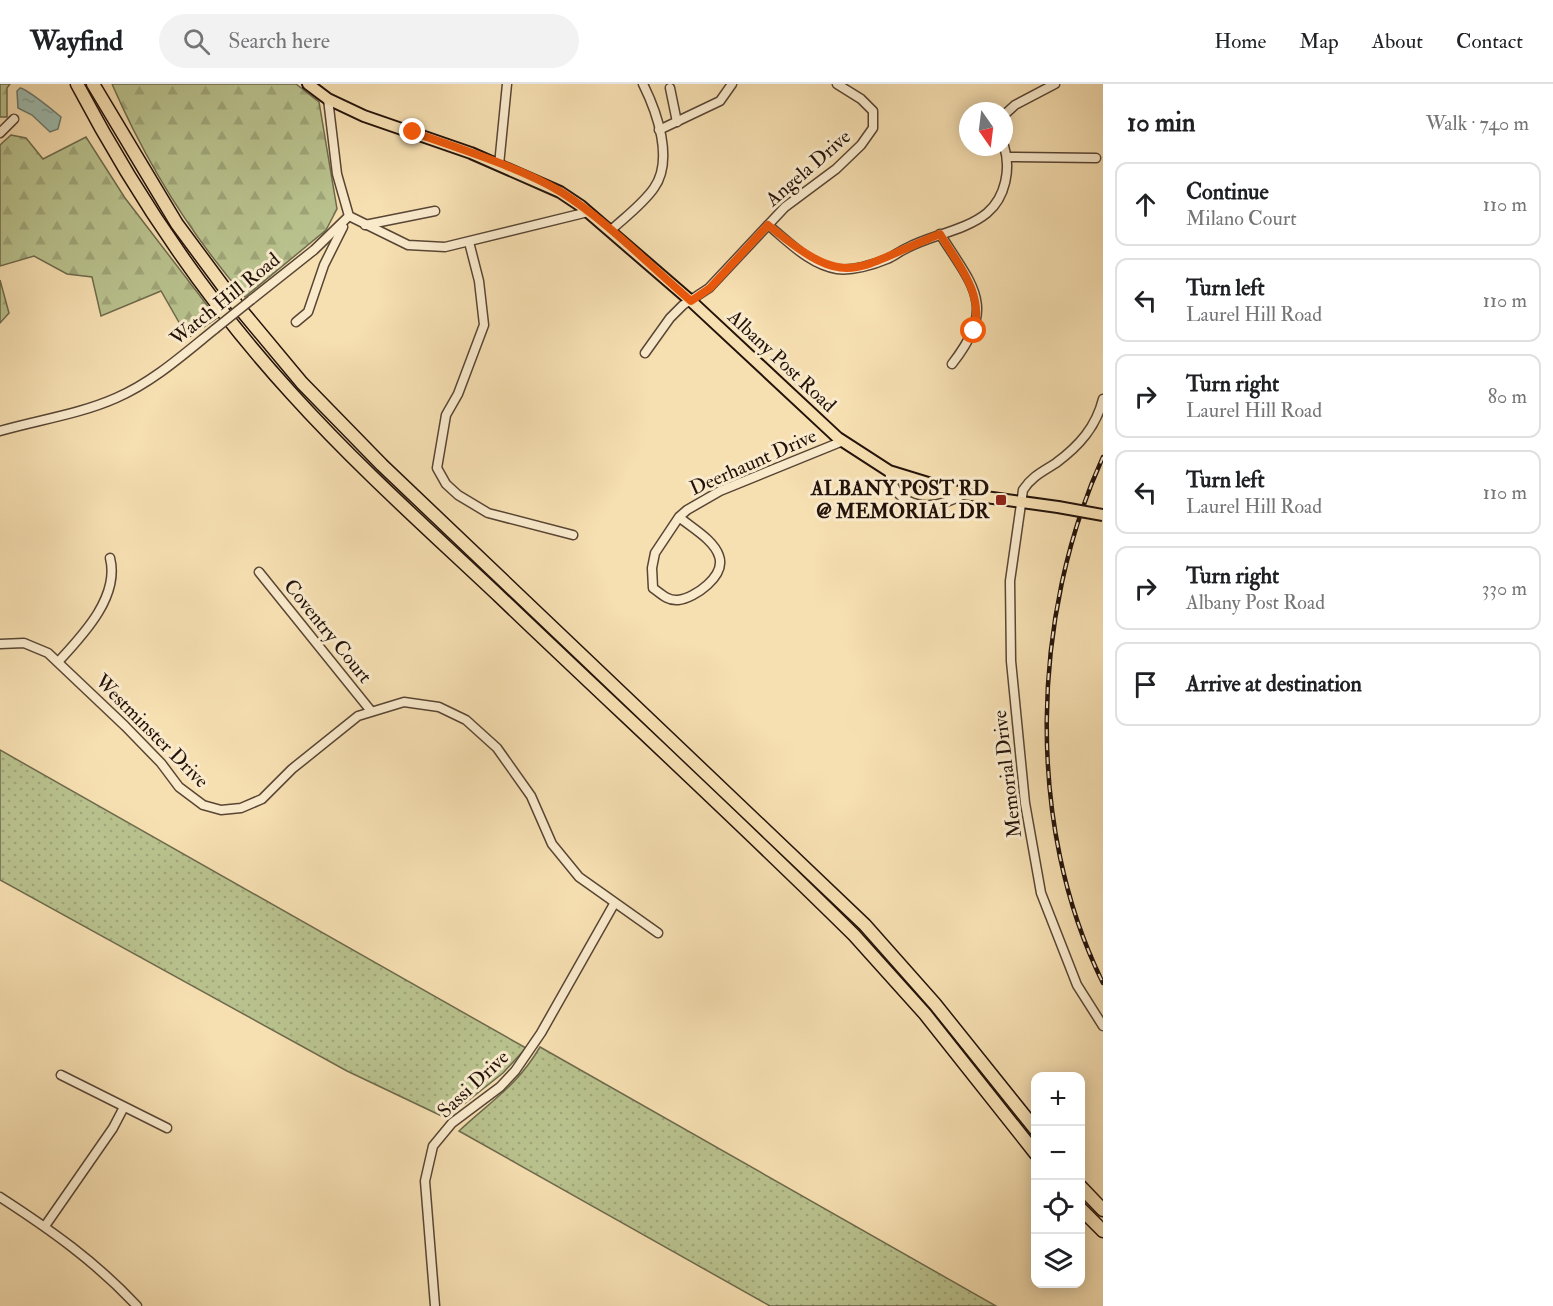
<!DOCTYPE html>
<meta charset="utf-8">
<style>
:root{--surface:#fff;--page:#f2f2f2;--text:#202124;--muted:#757577;--line:#e0e0e0}
body{margin:0;font-family:"IM FELL Double Pica",serif;background:var(--page);color:var(--text)}
.controls{position:absolute;right:18px;bottom:18px;display:grid;overflow:hidden;border-radius:12px;box-shadow:0 3px 15px #0003}
.controls button{width:54px;height:54px;display:grid;place-items:center;padding:0;border:0;border-bottom:2px solid var(--line);background:var(--surface);color:var(--text);font:30px sans-serif}
.compass{position:absolute;left:959px;top:18px;width:54px;height:54px;border-radius:50%;background:var(--surface);box-shadow:0 3px 15px #0003;rotate:166deg}
.stop{position:absolute;width:18px;height:18px;margin:-14px;border:4px solid #ea580c;border-radius:50%;background:#fff}
.stop.end{background:#ea580c;border-color:#fff;box-shadow:0 2px 6px #0008}
.list{margin:0;padding:0;list-style:none}
h2{display:flex;justify-content:space-between;align-items:center;height:78px;margin:0;padding:0 24px;font-size:26px}
h2 small{font-size:20px;font-weight:400;color:var(--muted)}
.list li{display:grid;grid-template-columns:39px 1fr auto;gap:18px;align-items:center;box-sizing:border-box;height:84px;margin:0 12px 12px;padding:0 12px;border:2px solid var(--line);border-radius:12px}
.list b{display:block;font-size:22px;white-space:nowrap}
.list p{margin:0;font-size:20px;white-space:nowrap;color:var(--muted)}
.list em{font-size:20px;font-style:normal;color:var(--muted)}
.icon{flex:none;width:33px;height:33px;fill:none;stroke:currentColor;stroke-width:2;stroke-linecap:round;stroke-linejoin:round}
.map{position:relative;flex:none;width:1103px;height:1222px;overflow:hidden}
header{display:flex;align-items:center;gap:36px;box-sizing:border-box;height:84px;padding:0 30px;background:var(--surface);border-bottom:2px solid var(--line)}
header strong{font-size:28px}
nav{display:flex;gap:33px;margin-inline-start:auto;font-size:21px}
.search{width:420px;height:54px;background:var(--page);display:flex;align-items:center;gap:15px;box-sizing:border-box;padding:0 21px;border-radius:33px;color:var(--muted);font-size:22px}
main{display:flex}
aside{flex:1;background:var(--surface)}
.map>svg:first-child{display:block}
.grass{fill:url(#grass-dots);stroke:#6e6a4c;stroke-width:1.5}
.forest{fill:url(#forest-firs);stroke:#6e6a4c;stroke-width:1.5}
.water{fill:url(#water-ripples);stroke:#6c786d;stroke-width:1.5}
.lines{fill:none;stroke-linecap:round;stroke-linejoin:round}
.minor-casing{stroke:#584534;stroke-width:11}
.major-casing{stroke:#23120a;stroke-width:14}
.highway-casing{stroke:#23120a;stroke-width:15}
.minor{stroke:#f9eacc;stroke-width:8}
.major{stroke:#f6dfb1;stroke-width:10}
.highway{stroke:#f6dfb1;stroke-width:12}
.rail-casing{stroke:#23120a;stroke-width:4.5}
.rail{stroke:#f9eacc;stroke-width:2;stroke-dasharray:7;stroke-linecap:butt}
.minor-bridge-casing{stroke:#584534;stroke-width:11;stroke-linecap:butt}
.major-bridge-casing{stroke:#23120a;stroke-width:14;stroke-linecap:butt}
.minor-bridge{stroke:#f9eacc;stroke-width:8}
.major-bridge{stroke:#f6dfb1;stroke-width:10}
.route{stroke:#ea580c;stroke-width:8}
.poi-dot{fill:#8f2418;stroke:#f9eacc;stroke-width:2}
.labels{text-anchor:middle;dominant-baseline:central;stroke-width:6;stroke-linejoin:round;paint-order:stroke}
.street-label{font-size:20px;fill:#23120a;stroke:#f9eacc}
.poi-label{font-size:20px;font-weight:bold;fill:#23120a;stroke:#f9eacc;text-anchor:end}
</style>
<header>
<strong>Wayfind</strong>
<div class="search"><svg class="icon" aria-label="search" viewBox="0 0 24 24"><circle cx="10" cy="10" r="6"/><path d="M15 15l6 6"/></svg>Search here</div>
<nav><a>Home</a><a>Map</a><a>About</a><a>Contact</a></nav>
</header>
<main>
<div class="map">
<svg width="1103" height="1222" viewBox="0 0 1103 1222">
<defs>
<pattern id="grass-dots" width="8" height="8" patternUnits="userSpaceOnUse" patternTransform="scale(1.5)"><rect width="8" height="8" fill="#b9c28e"/><path d="M2 2h.1M6 6h.1" fill="none" stroke="#9fa679" stroke-width="1.8" stroke-linecap="round"/></pattern>
<pattern id="forest-firs" width="22" height="20" patternUnits="userSpaceOnUse" patternTransform="scale(1.5)"><rect width="22" height="20" fill="#b9c28e"/><path d="M5 1l3.5 6h-7zM16 11l3.5 6h-7z" fill="#9fa679"/></pattern>
<pattern id="water-ripples" width="26" height="14" patternUnits="userSpaceOnUse" patternTransform="scale(1.5)"><rect width="26" height="14" fill="#9dbcaf"/><path d="M2 4q2-2 4 0t4 0M15 11q2-2 4 0t4 0" fill="none" stroke="#87a195"/></pattern>
</defs>
<rect width="100%" height="100%" fill="#f6dfb1"/>
<filter id="stains"><feTurbulence type="fractalNoise" baseFrequency=".00333" numOctaves="4"/><feColorMatrix values="0 0 0 0 .2 0 0 0 0 .09 0 0 0 0 .02 0 0 0 .5 -.17"/></filter>
<radialGradient id="worn" r=".72"><stop offset=".6" stop-color="#630" stop-opacity="0"/><stop offset="1" stop-color="#630" stop-opacity=".3"/></radialGradient>
<!-- grass -->
<g class="grass">
<polygon points="0,666 526,964 503,989 446,1034 347,987 0,796"/>
<path d="M540,963L996,1222H770L459,1047C491,1017 517,1002 540,963Z"/>
</g>
<!-- forest -->
<g class="forest">
<polygon points="0,0 10,0 7,4 7,33 0,33"/>
<path d="M112,0H296L319,18L337,125L326,146L245,213C190,150 145,76 112,0Z"/>
<polygon points="11,51 26,54 43,75 86,53 125,114 217,234 188,254 161,207 101,232 92,193 67,190 34,172 0,182 0,61"/>
<polygon points="0,196 9,229 0,239"/>
</g>
<!-- water -->
<path class="water" d="M20,4C27,5 54,27 61,33L58,45L50,48L32,31L18,24L17,7Z"/>
<g class="lines">
<defs>
<g id="minor">
<polyline points="670,4 677,38"/>
<polyline points="328,15 337,90 349,132 408,161 445,163 588,128"/>
<polyline points="1004,31 1015,21 1055,0"/>
<polyline points="659,46 720,17 732,0"/>
<polyline points="0,49 14,35"/>
<polyline points="1008,73 1096,74"/>
<polyline points="499,81 507,0"/>
<polyline points="365,141 435,127"/>
<path d="M768,141C788,157 810,181 837,185C852,187 873,181 887,175C894,172 900,167 907,164C931,151 965,147 987,129C1006,113 1011,84 1004,62"/>
<path d="M610,147C624,134 643,120 654,104C674,76 657,28 643,0"/>
<path d="M940,150C974,204 997,222 952,280"/>
<polyline points="469,158 479,197 484,241 458,310 446,331 437,384 446,400 458,411 488,429 573,451"/>
<polyline points="251,216 314,166 349,132"/>
<polyline points="296,238 308,228 324,181 343,143"/>
<polyline points="645,269 670,234 683,221 709,204 785,123 836,85 861,61 873,44 873,27 861,15 837,0"/>
<path d="M1103,315C1096,343 1079,362 1056,379C1044,387 1032,392 1023,406L1010,497L1011,577L1025,719L1041,809L1077,901L1103,942"/>
<path d="M0,347C38,336 80,330 116,314C153,298 184,270 215,245"/>
<path d="M889,387C896,428 934,427 964,410"/>
<path d="M679,433C692,444 714,456 719,472C726,492 695,514 678,516C668,517 661,510 653,504L652,484L655,469L679,433L687,426L720,407L843,357"/>
<polyline points="259,488 371,627"/>
<polyline points="0,560 24,559 48,569 125,642 161,679 179,703 203,721 221,726 241,724 262,715 292,685 358,632 404,618 439,623 466,636 497,664 531,712 552,760 579,793 658,849"/>
<path d="M58,578C82,552 120,513 110,474"/>
<polyline points="61,991 167,1044"/>
<path d="M0,1113C51,1146 96,1178 137,1222"/>
<polyline points="45,1142 113,1044 124,1023"/>
<polyline points="435,1222 425,1097 433,1062 452,1039 500,1003 515,987 541,949 614,820"/>
</g>
<polyline id="major" points="308,0 328,15 364,32 471,69 560,108 581,122 691,217 838,354 889,387 964,410 1058,423"/>
<g id="highway">
<path d="M77,0C136,112 207,217 292,310C357,382 430,447 500,513C618,626 738,736 854,851L925,930L1036,1070"/>
<polyline points="93,0 177,140 237,221 302,299 382,381 865,841 935,920 1036,1046"/>
<polyline points="1080,1102 1103,1126"/>
<polyline points="1080,1124 1103,1147"/>
</g>
</defs>
<!-- minor casing -->
<use href="#minor" class="minor-casing"/>
<!-- major casing -->
<use href="#major" class="major-casing"/>
<!-- highway casing -->
<use href="#highway" class="highway-casing"/>
<!-- minor -->
<use href="#minor" class="minor"/>
<!-- major -->
<use href="#major" class="major"/>
<!-- highway -->
<use href="#highway" class="highway"/>
<defs>
<path id="rail" d="M1103,373C1031,531 1025,742 1103,899"/>
</defs>
<!-- rail casing -->
<use href="#rail" class="rail-casing"/>
<!-- rail -->
<use href="#rail" class="rail"/>
<defs>
<polyline id="minor-bridge" points="215,245 251,216"/>
<polyline id="major-bridge" points="1058,423 1103,431"/>
</defs>
<!-- minor-bridge casing -->
<use href="#minor-bridge" class="minor-bridge-casing"/>
<!-- major-bridge casing -->
<use href="#major-bridge" class="major-bridge-casing"/>
<!-- minor-bridge -->
<use href="#minor-bridge" class="minor-bridge"/>
<!-- major-bridge -->
<use href="#major-bridge" class="major-bridge"/>
</g>
<g class="lines">
<!-- route -->
<path class="route" d="M413,48C459,65 520,83 561,108C606,136 651,183 691,217L710,204L768,141C849,208 852,185 940,150C959,182 984,209 974,247"/>
</g>
<!-- markers -->
<rect class="poi-dot" x="995" y="410" width="12" height="12" rx="3"/>
<g class="labels">
<!-- street labels -->
<g class="street-label">
<text transform="translate(808 84) rotate(-41)">Angela Drive</text>
<text transform="translate(225 215) rotate(-39)">Watch Hill Road</text>
<text transform="translate(782 277) rotate(43)">Albany Post Road</text>
<text transform="translate(753 378) rotate(-24)">Deerhaunt Drive</text>
<text transform="translate(328 547) rotate(51)">Coventry Court</text>
<text transform="translate(152 647) rotate(45)">Westminster Drive</text>
<text transform="translate(1007 690) rotate(-97)">Memorial Drive</text>
<text transform="translate(473 1000) rotate(-43)">Sassi Drive</text>
</g>
<!-- poi labels -->
<g class="poi-label">
<text x="989" y="404">ALBANY POST RD<tspan x="989" dy="23">@ MEMORIAL DR</tspan></text>
</g>
</g>
<rect width="100%" height="100%" filter="url(#stains)"/>
<rect width="100%" height="100%" fill="url(#worn)"/>
</svg>
<div class="controls">
<button>+</button>
<button>−</button>
<button><svg class="icon" aria-label="locate" viewBox="0 0 24 24"><circle cx="12" cy="12" r="6"/><path d="M12 2v4M12 18v4M2 12h4M18 12h4"/></svg></button>
<button><svg class="icon" aria-label="layers" viewBox="0 0 24 24"><path d="M12 4l9 5-9 5-9-5zM3 14l9 5 9-5"/></svg></button>
</div>
<svg class="compass" viewBox="-18 -18 36 36"><path d="M0-13l5 13h-10z" fill="#e53935"/><path d="M0 13l5-13h-10z" fill="#757577"/></svg>
<div class="stop" style="left:974px;top:247px"></div>
<div class="stop end" style="left:413px;top:48px"></div>
</div>
<aside>
<h2>10 min<small>Walk · 740 m</small></h2>
<ul class="list">
<li><svg class="icon" aria-label="ahead" viewBox="0 0 24 24"><path d="M12 20V5M6 11l6-6 6 6"/></svg><div><b>Continue</b><p>Milano Court</p></div><em>110 m</em></li>
<li><svg class="icon" aria-label="left" viewBox="0 0 24 24"><path d="M17 20v-9H6M10 6l-5 5 5 5"/></svg><div><b>Turn left</b><p>Laurel Hill Road</p></div><em>110 m</em></li>
<li><svg class="icon" aria-label="right" viewBox="0 0 24 24"><path d="M7 20v-9h11M14 6l5 5-5 5"/></svg><div><b>Turn right</b><p>Laurel Hill Road</p></div><em>80 m</em></li>
<li><svg class="icon" aria-label="left" viewBox="0 0 24 24"><path d="M17 20v-9H6M10 6l-5 5 5 5"/></svg><div><b>Turn left</b><p>Laurel Hill Road</p></div><em>110 m</em></li>
<li><svg class="icon" aria-label="right" viewBox="0 0 24 24"><path d="M7 20v-9h11M14 6l5 5-5 5"/></svg><div><b>Turn right</b><p>Albany Post Road</p></div><em>330 m</em></li>
<li><svg class="icon" aria-label="arrive" viewBox="0 0 24 24"><path d="M6 21V4h12l-3 4 3 4H6"/></svg><div><b>Arrive at destination</b></div></li>
</ul>
</aside>
</main>
